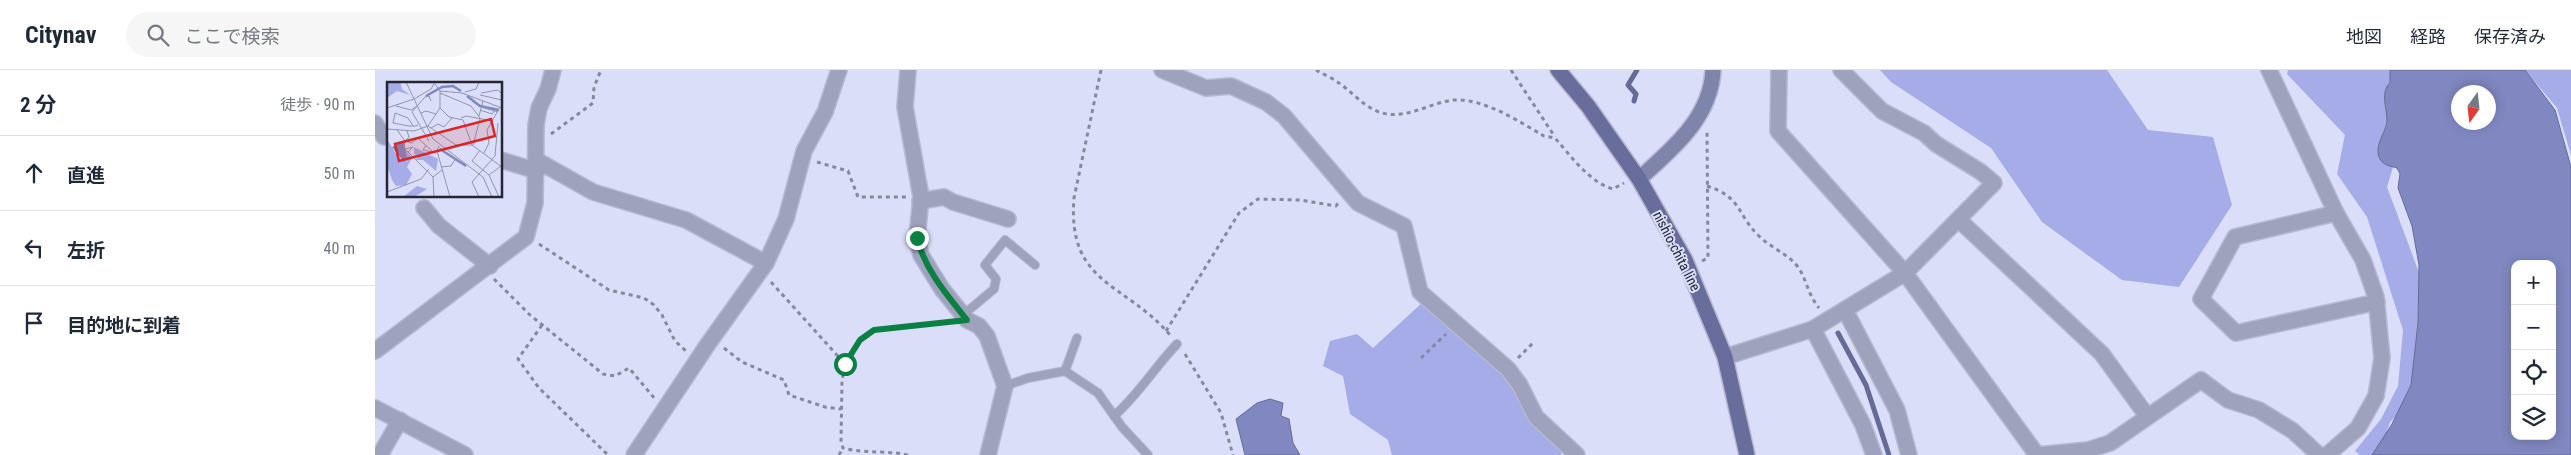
<!DOCTYPE html>
<html lang="ja">
<meta charset="utf-8">
<style>
:root{--surface:#fff;--page:#f6f6f7;--text:#1f2937;--muted:#747a83;--line:#e0e1e3}
body{margin:0;font-family:"Roboto Condensed","Noto Sans JP",sans-serif;background:var(--page);color:var(--text)}
.controls{position:absolute;right:15px;bottom:15px;display:grid;overflow:hidden;border-radius:10px;box-shadow:0 2px 12px #0003}
.controls button{width:45px;height:45px;display:grid;place-items:center;padding:0;border:0;border-bottom:1px solid var(--line);background:var(--surface);color:var(--text);font:25px sans-serif}
.compass{position:absolute;left:2076px;top:15px;width:45px;height:45px;border-radius:50%;background:var(--surface);box-shadow:0 2px 12px #0003;rotate:195deg}
.stop{position:absolute;width:15px;height:15px;margin:-11px;border:4px solid #0b8043;border-radius:50%;background:#fff}
.stop.end{background:#0b8043;border-color:#fff;box-shadow:0 1px 5px #0008}
.list{margin:0;padding:0;list-style:none}
h2{display:flex;justify-content:space-between;align-items:center;height:65px;margin:0;padding:0 20px;font-size:21px}
h2 small{font-size:16px;font-weight:400;color:var(--muted)}
.list li{display:grid;grid-template-columns:32px 1fr auto;gap:15px;align-items:center;box-sizing:border-box;height:75px;padding:0 20px;border-top:1px solid var(--line)}
.list b{display:block;font-size:19px;white-space:nowrap}
.list em{font-size:16px;font-style:normal;color:var(--muted)}
.icon{flex:none;width:28px;height:28px;fill:none;stroke:currentColor;stroke-width:2;stroke-linecap:round;stroke-linejoin:round}
.map{position:relative;flex:none;width:2196px;height:385px;overflow:hidden}
header{display:flex;align-items:center;gap:30px;box-sizing:border-box;height:70px;padding:0 25px;background:var(--surface);border-bottom:1px solid var(--line)}
header strong{font-size:24px}
nav{display:flex;gap:28px;margin-inline-start:auto;font-size:18px}
.search{width:350px;height:45px;background:var(--page);display:flex;align-items:center;gap:12px;box-sizing:border-box;padding:0 18px;border-radius:28px;color:var(--muted);font-size:19px}
main{display:flex}
aside{flex:1;background:var(--surface)}
.map>svg:first-child{display:block}
.forest{fill:#a5ace8}
.water{fill:#8188c1;stroke:#656b96;fill-rule:evenodd}
.lines{fill:none;stroke-linecap:round;stroke-linejoin:round}
.stream{stroke:#656b96;stroke-width:5}
.service-casing{stroke:#b6b9d1;stroke-width:10}
.minor-casing{stroke:#b6b9d1;stroke-width:18}
.secondary-casing{stroke:#b6b9d1;stroke-width:18}
.primary-casing{stroke:#b6b9d1;stroke-width:18}
.path{stroke:#86899e;stroke-width:3;stroke-dasharray:4 4;stroke-linecap:butt}
.service{stroke:#9ea2bd;stroke-width:8}
.minor{stroke:#9ea2bd;stroke-width:15}
.secondary{stroke:#7e84aa;stroke-width:15}
.primary{stroke:#686d9c;stroke-width:15}
.route{stroke:#0b8043;stroke-width:6}
.labels{text-anchor:middle;dominant-baseline:central;stroke-width:4;stroke-linejoin:round;paint-order:stroke}
.street-label{font-size:14px;fill:#252633;stroke:#dadef9}
.inset-river{fill:none;stroke:#8188c1;stroke-width:2.5}
.inset-road{fill:none;stroke:#9294aa;stroke-width:1}
.view{fill:#d62828;fill-opacity:0.15;stroke:#d62828;stroke-width:2.5}
.inset-edge{fill:none;stroke:#252633;stroke-width:2.5}
</style>
<header>
<strong>Citynav</strong>
<div class="search"><svg class="icon" aria-label="search" viewBox="0 0 24 24"><circle cx="10" cy="10" r="6"/><path d="M15 15l6 6"/></svg>ここで検索</div>
<nav><a>地図</a><a>経路</a><a>保存済み</a></nav>
</header>
<main>
<aside>
<h2>2 分<small>徒歩 · 90 m</small></h2>
<ul class="list">
<li><svg class="icon" aria-label="ahead" viewBox="0 0 24 24"><path d="M12 20V5M6 11l6-6 6 6"/></svg><div><b>直進</b></div><em>50 m</em></li>
<li><svg class="icon" aria-label="left" viewBox="0 0 24 24"><path d="M17 20v-9H6M10 6l-5 5 5 5"/></svg><div><b>左折</b></div><em>40 m</em></li>
<li><svg class="icon" aria-label="arrive" viewBox="0 0 24 24"><path d="M6 21V4h12l-3 4 3 4H6"/></svg><div><b>目的地に到着</b></div></li>
</ul>
</aside>
<div class="map">
<svg width="2196" height="385" viewBox="0 0 2196 385">
<rect width="100%" height="100%" fill="#dadef9"/>
<!-- forest -->
<g class="forest">
<polygon points="1505,0 1732,0 1773,60 1838,67 1857,135 1804,217 1747,210 1667,152 1616,78 1516,12"/>
<polygon points="1913,0 2022,0 2024,77 2012,117 2055,232 2035,332 2015,352 2004,385 1985,385 1980,381 2006,349 2023,316 2028,260 1992,147 1962,104 1970,65 1912,4"/>
<polygon points="2150,0 2196,0 2196,85 2182,38"/>
<polygon points="1048,232 1130,287 1187,379 1186,385 1017,385 1013,370 975,344 968,306 948,296 955,271 982,264 998,278"/>
</g>
<!-- water -->
<g class="water">
<path d="M2015,0H2150L2180,40L2196,97V385H1997L2017,354L2036,315L2043,253L2044,195L2037,156L2023,118L2025,104L2022,98C2016,96 2009,96 2005,89C1998,76 2011,63 2012,51C2012,38 2005,22 2015,13ZM2084,22H2114V52H2084ZM2140,194H2177V366H2140Z"/>
<polygon points="895,329 908,333 906,346 914,349 918,373 925,385 870,385 861,349 882,333"/>
</g>
<g class="lines">
<!-- stream -->
<g class="stream">
<polyline points="1259,31 1261,24 1253,15 1262,0"/>
<polyline points="1463,263 1491,315 1514,385"/>
</g>
<defs>
<g id="service">
<polyline points="588,245 619,219 621,209 610,195 630,170 660,195"/>
<polyline points="690,301 723,323 747,357 773,385"/>
<polyline points="630,316 653,308 690,301 702,268"/>
<path d="M739,346C763,325 780,297 802,274"/>
</g>
<g id="minor">
<polyline points="533,0 530,37 546,127 542,168 546,185 567,219 592,250 604,256 612,266 630,316 613,385"/>
<polyline points="787,0 831,18 856,16 891,32 909,46 983,133 1029,156 1045,222 1133,299 1145,315 1161,347 1202,385"/>
<polyline points="1404,0 1403,61 1530,203 1662,385 1713,380 1735,373 1826,310 1853,330 1884,340 1918,361 1944,385"/>
<polyline points="1894,0 1961,143 1988,190 2001,227 2007,288 2001,326 1983,358 1952,385"/>
<polyline points="0,53 9,67"/>
<polyline points="126,90 162,101"/>
<polyline points="163,91 218,122 311,150 391,193"/>
<polyline points="545,131 569,127 578,132 633,149"/>
<polyline points="49,138 64,156 115,196"/>
<polyline points="1961,143 1860,167 1826,229 1861,263 2002,232"/>
<polyline points="1584,150 1727,284 1772,346"/>
<polyline points="1470,240 1522,340 1534,385"/>
<polyline points="1438,259 1488,355 1499,385"/>
<polyline points="0,281 151,167 160,133 161,55 164,38 173,19 178,0"/>
<polyline points="1350,287 1438,259 1530,203 1619,113 1606,102 1561,74 1549,63 1507,41 1466,0"/>
<polyline points="0,338 90,385"/>
<polyline points="5,385 25,350"/>
<polyline points="259,385 333,274 391,193 411,149 429,81 450,42 464,0"/>
</g>
<path id="secondary" d="M1264,109C1297,79 1336,48 1338,0"/>
<polyline id="primary" points="1183,0 1213,36 1264,109 1310,190 1350,287 1372,385"/>
</defs>
<!-- service casing -->
<use href="#service" class="service-casing"/>
<!-- minor casing -->
<use href="#minor" class="minor-casing"/>
<!-- secondary casing -->
<use href="#secondary" class="secondary-casing"/>
<!-- primary casing -->
<use href="#primary" class="primary-casing"/>
<!-- path -->
<g class="path">
<path d="M726,0L699,128C692,215 750,212 795,265"/>
<path d="M941,0C948,4 957,8 964,13C977,22 988,36 1004,42C1030,51 1054,33 1078,30C1109,28 1143,51 1169,66L1180,68C1196,86 1214,112 1238,119L1249,113"/>
<polyline points="1136,0 1180,67"/>
<polyline points="176,64 218,33 219,17 226,0"/>
<polyline points="442,92 473,101 483,127 532,127"/>
<path d="M1332,116C1367,127 1362,145 1384,166C1396,178 1412,183 1423,197C1432,210 1432,223 1444,238"/>
<polyline points="164,174 234,220 269,228 279,235 287,245 300,271 311,281"/>
<polyline points="1327,191 1333,188 1332,61"/>
<polyline points="119,209 155,245 228,304 240,306 254,298 280,329"/>
<polyline points="396,212 470,294"/>
<polyline points="167,255 143,289 164,318 233,385"/>
<polyline points="791,261 864,143 883,129 925,130 961,136 963,133"/>
<polyline points="349,278 367,292 409,310 414,325 450,337 466,339"/>
<polyline points="810,284 846,343 858,385"/>
<polyline points="1046,288 1071,264"/>
<polyline points="1143,288 1158,273"/>
<polyline points="464,385 468,378"/>
<path d="M533,385C511,380 490,384 468,378L466,372L467,311L470,294L485,270L499,260L574,252"/>
</g>
<!-- service -->
<use href="#service" class="service"/>
<!-- minor -->
<use href="#minor" class="minor"/>
<!-- secondary -->
<use href="#secondary" class="secondary"/>
<!-- primary -->
<use href="#primary" class="primary"/>
</g>
<g class="lines">
<!-- route -->
<path class="route" d="M470,294L485,270L499,260L592,250C572,225 550,200 542,168"/>
</g>
<g class="labels">
<!-- street labels -->
<g class="street-label">
<text transform="translate(1302 181) rotate(63)">nishio-chita line</text>
</g>
</g>
<!-- overview -->
<g transform="translate(12 12)">
<rect width="115" height="115" fill="#dadef9"/>
<path d="M0,0H13L15,7L23,13L10,9L0,16ZM0,57L12,77L20,80L16,67L15,63L17,60V66L25,76L20,85L25,92L19,103L9,104L5,98L0,84ZM27,65L51,77L49,89L36,78H28L32,74L27,72ZM30,104L40,107L27,115H16Z" fill="#a5ace8"/>
<path d="M17,59L20,78L17,80L5,65Z" fill="#8188c1"/>
<path class="inset-river" d="M39,14L55,5L66,4L74,9M80,14L93,24L112,28M53,67L79,84"/>
<path class="inset-road" d="M19,0L46,57L96,95L105,115M48,2L53,9L75,11L115,26M78,10L89,7L92,0M53,11L84,24L93,36M94,11L111,8L115,12M93,13L115,18M9,24L24,28L30,24M94,25L111,30M0,26L27,17L44,7L48,0M53,26L62,35L76,38L85,63M93,28L105,32L107,29M34,31L39,29L49,32M92,34L96,19M74,36L79,34L106,39M26,44L21,36L8,31L6,41L22,44H28L31,43M41,44L69,63H85L115,85M44,46L51,42L57,45L65,36M0,47L27,49L41,44L53,26V9M10,48L18,59L25,61L31,56L47,71M20,49L22,55L17,61L18,67L46,95M42,59L25,30L38,15L42,14L44,19M39,63L36,68L49,71M86,63L93,37M52,64L50,69L63,115M18,67L26,65L21,70M93,68L85,79L102,93L112,115M97,71L102,61L100,48L113,25M54,85L64,84L69,76M102,93L114,84M0,110L34,97L42,87M47,115L46,95L55,88M92,115L85,100L108,74L111,41"/>
<path class="view" d="M104,37L108,54L12,79L8,62Z"/>
<rect width="115" height="115" class="inset-edge"/>
</g>
</svg>
<div class="controls">
<button>+</button>
<button>−</button>
<button><svg class="icon" aria-label="locate" viewBox="0 0 24 24"><circle cx="12" cy="12" r="6"/><path d="M12 2v4M12 18v4M2 12h4M18 12h4"/></svg></button>
<button><svg class="icon" aria-label="layers" viewBox="0 0 24 24"><path d="M12 4l9 5-9 5-9-5zM3 14l9 5 9-5"/></svg></button>
</div>
<svg class="compass" viewBox="-18 -18 36 36"><path d="M0-13l5 13h-10z" fill="#e53935"/><path d="M0 13l5-13h-10z" fill="#747a83"/></svg>
<div class="stop" style="left:470px;top:294px"></div>
<div class="stop end" style="left:542px;top:168px"></div>
</div>
</main>
